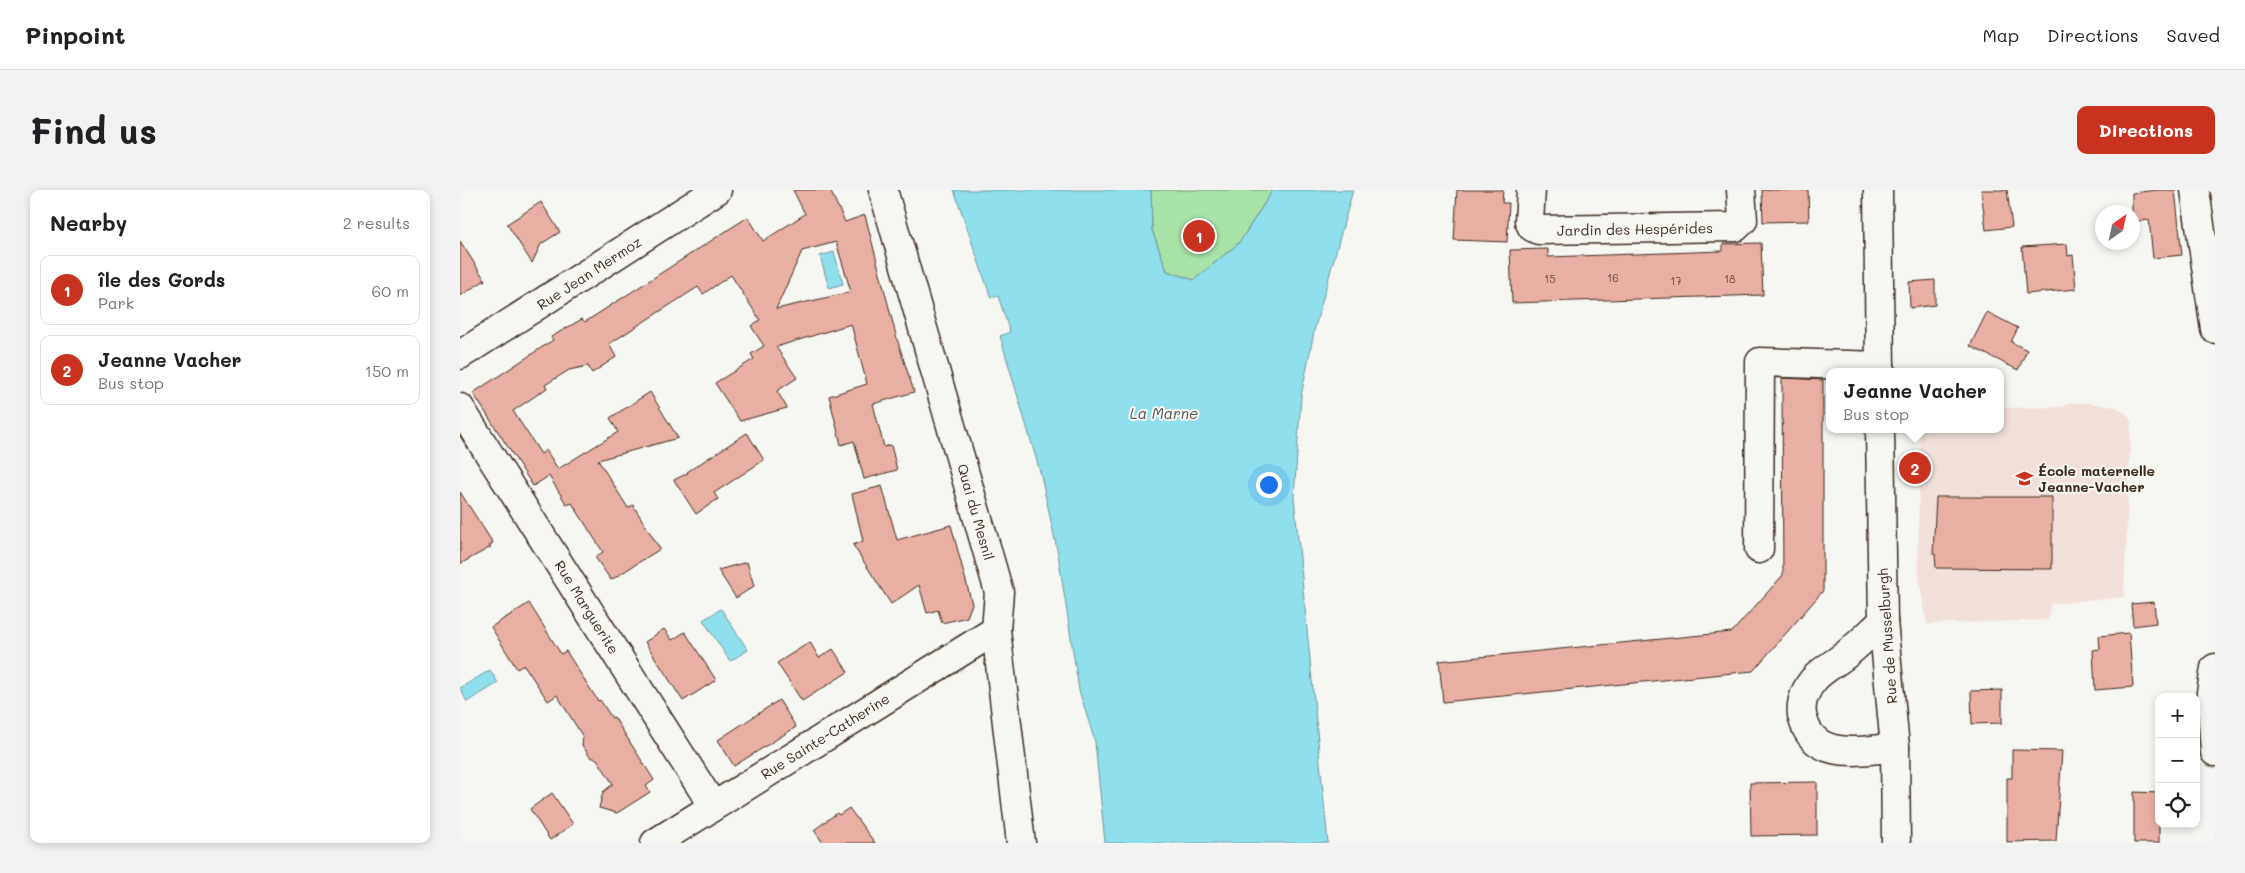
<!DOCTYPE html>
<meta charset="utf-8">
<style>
:root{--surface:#fff;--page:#f2f2f2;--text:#202124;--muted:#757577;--line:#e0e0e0;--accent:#c8321e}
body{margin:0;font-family:Mali,sans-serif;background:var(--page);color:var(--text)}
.controls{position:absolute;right:15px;bottom:15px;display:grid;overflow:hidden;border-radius:10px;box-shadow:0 2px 8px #0003}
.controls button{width:45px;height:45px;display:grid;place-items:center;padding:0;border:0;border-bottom:1px solid var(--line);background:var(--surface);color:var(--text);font:25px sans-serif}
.compass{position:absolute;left:1635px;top:15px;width:45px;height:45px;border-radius:50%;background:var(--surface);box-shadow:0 2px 8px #0003;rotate:34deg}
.you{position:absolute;left:808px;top:294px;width:18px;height:18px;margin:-12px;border:4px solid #fff;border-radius:50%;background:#1a73e8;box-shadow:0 0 0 8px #1a73e833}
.badge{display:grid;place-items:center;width:32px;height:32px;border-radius:50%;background:var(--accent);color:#fff;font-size:16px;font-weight:700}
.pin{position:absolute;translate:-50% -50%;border:2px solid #fff;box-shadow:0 1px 5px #0006}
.popup{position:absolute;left:1366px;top:178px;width:178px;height:65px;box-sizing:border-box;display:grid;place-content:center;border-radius:10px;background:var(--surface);filter:drop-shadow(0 1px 4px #0005);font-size:16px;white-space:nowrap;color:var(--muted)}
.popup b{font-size:19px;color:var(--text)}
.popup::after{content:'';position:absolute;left:50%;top:100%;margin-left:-10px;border:10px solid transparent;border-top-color:var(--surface)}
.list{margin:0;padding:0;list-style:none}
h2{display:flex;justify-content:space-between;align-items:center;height:65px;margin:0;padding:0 20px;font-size:21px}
h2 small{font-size:16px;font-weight:400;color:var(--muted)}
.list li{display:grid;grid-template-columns:32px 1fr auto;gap:15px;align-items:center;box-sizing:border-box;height:70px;margin:0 10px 10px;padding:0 10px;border:1px solid var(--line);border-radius:10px}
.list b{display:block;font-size:19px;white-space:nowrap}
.list p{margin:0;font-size:16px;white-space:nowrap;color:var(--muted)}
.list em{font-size:16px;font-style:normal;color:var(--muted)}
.icon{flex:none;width:28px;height:28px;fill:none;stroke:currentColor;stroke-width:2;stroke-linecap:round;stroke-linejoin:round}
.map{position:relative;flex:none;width:1755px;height:653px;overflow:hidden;border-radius:10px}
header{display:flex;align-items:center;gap:30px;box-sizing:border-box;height:70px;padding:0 25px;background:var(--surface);border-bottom:1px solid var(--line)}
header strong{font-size:24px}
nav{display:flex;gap:28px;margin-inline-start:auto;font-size:18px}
.intro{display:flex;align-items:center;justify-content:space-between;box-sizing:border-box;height:120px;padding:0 30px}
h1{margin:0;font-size:35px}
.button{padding:12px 22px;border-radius:10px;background:var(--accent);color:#fff;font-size:18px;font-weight:700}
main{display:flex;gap:30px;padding:0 30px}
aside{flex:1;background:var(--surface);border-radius:10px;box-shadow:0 2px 8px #0003}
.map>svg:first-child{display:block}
.built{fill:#f2e1db}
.green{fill:#a8e3a8;stroke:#728663}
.water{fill:#90dfee;stroke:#6e979b}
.building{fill:#e9afa4;stroke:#3b2a1e;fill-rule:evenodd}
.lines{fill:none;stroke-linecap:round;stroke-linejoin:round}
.minor-casing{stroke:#3b2a1e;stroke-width:31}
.minor{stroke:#f6f6f2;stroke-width:28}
.labels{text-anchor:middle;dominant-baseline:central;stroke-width:4;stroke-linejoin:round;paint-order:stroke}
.number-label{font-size:11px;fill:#664b40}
.street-label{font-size:14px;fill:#3b2a1e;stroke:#f6f6f2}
.poi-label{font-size:14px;font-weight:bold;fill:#3b2a1e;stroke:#f6f6f2;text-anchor:start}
.water-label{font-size:15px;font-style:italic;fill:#505752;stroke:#f6f6f2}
</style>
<header>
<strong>Pinpoint</strong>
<nav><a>Map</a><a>Directions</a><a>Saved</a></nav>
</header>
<div class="intro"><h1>Find us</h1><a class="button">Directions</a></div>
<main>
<aside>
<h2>Nearby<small>2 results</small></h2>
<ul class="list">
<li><span class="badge">1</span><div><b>île des Gords</b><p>Park</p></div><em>60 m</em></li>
<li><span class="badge">2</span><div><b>Jeanne Vacher</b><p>Bus stop</p></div><em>150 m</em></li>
</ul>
</aside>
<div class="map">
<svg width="1755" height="653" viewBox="0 0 1755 653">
<rect width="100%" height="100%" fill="#f6f6f2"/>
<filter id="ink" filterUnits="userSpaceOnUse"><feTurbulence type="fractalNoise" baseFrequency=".02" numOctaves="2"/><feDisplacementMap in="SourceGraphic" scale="10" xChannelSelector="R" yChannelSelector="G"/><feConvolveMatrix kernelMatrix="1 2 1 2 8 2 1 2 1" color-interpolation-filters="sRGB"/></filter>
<g filter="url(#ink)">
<!-- built -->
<polygon class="built" points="1609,213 1629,213 1656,217 1666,224 1671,231 1664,407 1590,414 1589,430 1467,434 1459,388 1458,357 1460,239 1540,239 1542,218 1603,217"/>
<!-- green -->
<polygon class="green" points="691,0 813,0 779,53 734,90 707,81 692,40"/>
<!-- water -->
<g class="water">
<polygon points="494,0 691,0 692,40 707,81 734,90 779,53 813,0 893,0 855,137 841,206 834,307 868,653 645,653 635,552 619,500 598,364 581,285 540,146 550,142 538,106 531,108"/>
<polygon points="374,62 383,94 369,98 360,66"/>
<polygon points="261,419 288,460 270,471 243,430"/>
<polygon points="30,480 38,493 7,512 0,498"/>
</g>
<!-- building -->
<g class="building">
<path d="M333,0H370L385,32L405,25L437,149L454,202L413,214L424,257L431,255L437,280L404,289L394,251L381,255L369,206L407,194L391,134L316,157L337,188L317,201L327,218L280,231L255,193L294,169L291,164L304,156L291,136L300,130L271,85L243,104L238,97L149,154L156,167L132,183L128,176L109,180L85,195L87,198L53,221L81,264L86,260L98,279L158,242L150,228L190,202L218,248L138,270L168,318L173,315L200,359L151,390L135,367L143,362L112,313L107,315L89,286L73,296L13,203L93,150L91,147L122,129L125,132L288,27L303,51L345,24ZM376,52L391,102L316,119L342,61Z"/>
<polygon points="997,0 1043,0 1042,13 1049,13 1047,52 994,50"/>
<polygon points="1302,0 1348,0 1349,31 1303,32"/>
<polygon points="1521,0 1547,0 1552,37 1526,40"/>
<polygon points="1697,0 1715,0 1722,65 1693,68 1689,30 1672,32 1672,3"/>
<polygon points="81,12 100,42 81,54 72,73 47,34"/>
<polygon points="0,51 25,90 0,106"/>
<polygon points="1301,53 1303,105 1052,113 1050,60 1088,59 1088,67 1263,61 1263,54"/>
<polygon points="1607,54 1608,66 1613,65 1616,99 1566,104 1562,57"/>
<polygon points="1475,90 1475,115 1450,118 1449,92"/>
<polygon points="1527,122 1558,138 1551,152 1567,160 1558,180 1510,156"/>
<polygon points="1322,188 1363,190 1363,401 1293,481 983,512 979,471 1272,442 1323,385"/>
<polygon points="287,243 304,270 254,303 258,309 236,324 214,290 228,283 227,282"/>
<polygon points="422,296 437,350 491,335 512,414 507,427 482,433 478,420 467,423 459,395 431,414 393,355 403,351 392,304"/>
<polygon points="0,302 33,353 29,356 31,357 0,374"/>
<polygon points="1476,307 1592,307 1592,379 1476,378 1475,364 1473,364"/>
<polygon points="287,372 294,396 276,408 258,380"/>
<polygon points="1694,412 1696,433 1673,436 1671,414"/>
<polygon points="69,413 101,464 106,461 138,511 140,510 152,528 154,527 194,590 186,596 190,602 157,623 139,618 143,602 153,594 137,569 130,567 122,555 123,547 97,505 88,511 64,475 57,479 31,437"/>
<polygon points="204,439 212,450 225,442 256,490 223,511 185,452"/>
<polygon points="1669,443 1673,497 1635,500 1633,460 1640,459 1639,446"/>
<polygon points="350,452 359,468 373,459 388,482 342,511 317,473"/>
<polygon points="1542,500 1542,533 1512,534 1511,501"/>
<polygon points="319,510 336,537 274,576 258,550"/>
<polygon points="1552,560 1602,561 1596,651 1547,652 1547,588 1552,588"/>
<polygon points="1357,592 1357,645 1291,646 1290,593"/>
<polygon points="1674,602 1699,603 1699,653 1674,653"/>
<polygon points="92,603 113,634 90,650 70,619"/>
<polygon points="389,618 415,653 363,653 354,640 377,623 379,625"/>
</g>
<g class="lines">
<defs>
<g id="minor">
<polyline points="423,0 539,402 536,440 561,653"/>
<polyline points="1071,0 1069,31 1072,37 1078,40 1276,37 1283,30 1281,0"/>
<polyline points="1418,0 1420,182"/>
<polyline points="1735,0 1755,139"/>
<polyline points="0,165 257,0"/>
<polyline points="0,218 253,616"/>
<polyline points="1420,239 1423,431 1435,557 1436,653"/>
<polyline points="1299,359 1300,172 1420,176"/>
<path d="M1423,431C1412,441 1401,452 1389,462C1379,471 1365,478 1356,487C1346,497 1340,512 1342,525C1352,572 1399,561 1435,557"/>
<polyline points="1755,478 1751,503 1755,562"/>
<polyline points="195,653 536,440"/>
</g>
</defs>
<!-- minor casing -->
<use href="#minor" class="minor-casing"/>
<!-- minor -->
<use href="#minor" class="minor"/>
</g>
</g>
<!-- icons -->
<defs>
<symbol id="school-bare" viewBox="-9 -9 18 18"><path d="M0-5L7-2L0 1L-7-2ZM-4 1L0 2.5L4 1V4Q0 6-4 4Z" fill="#c8321e" stroke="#f6f6f2" stroke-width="2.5" paint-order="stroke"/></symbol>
</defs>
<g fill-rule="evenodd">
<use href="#school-bare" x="1552" y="276" width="25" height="25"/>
</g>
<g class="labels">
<!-- number labels -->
<g class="number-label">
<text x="1153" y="87">16</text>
<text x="1090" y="88">15</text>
<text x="1270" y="88">18</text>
<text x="1216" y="90">17</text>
</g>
<!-- street labels -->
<g class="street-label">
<text transform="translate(1175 39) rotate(-1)">Jardin des Hespérides</text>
<text transform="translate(129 83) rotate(-33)">Rue Jean Mermoz</text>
<text transform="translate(516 322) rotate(74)">Quai du Mesnil</text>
<text transform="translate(127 417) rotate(58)">Rue Marguerite</text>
<text transform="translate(1427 446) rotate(-94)">Rue de Musselburgh</text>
<text transform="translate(365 546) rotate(-32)">Rue Sainte-Catherine</text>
</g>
<!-- poi labels -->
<g class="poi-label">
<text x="1578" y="280">École maternelle<tspan x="1578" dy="16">Jeanne-Vacher</tspan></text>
</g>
<!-- water labels -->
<g class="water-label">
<text x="704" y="223">La Marne</text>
</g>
</g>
</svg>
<div class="controls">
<button>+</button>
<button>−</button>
<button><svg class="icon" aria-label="locate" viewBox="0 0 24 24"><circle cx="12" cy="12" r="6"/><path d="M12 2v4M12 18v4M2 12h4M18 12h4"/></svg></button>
</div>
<svg class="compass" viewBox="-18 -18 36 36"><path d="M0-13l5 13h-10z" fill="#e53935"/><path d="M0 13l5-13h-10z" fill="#757577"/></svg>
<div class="you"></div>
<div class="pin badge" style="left:739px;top:46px">1</div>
<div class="pin badge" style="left:1455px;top:278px">2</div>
<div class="popup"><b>Jeanne Vacher</b>Bus stop</div>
</div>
</main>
